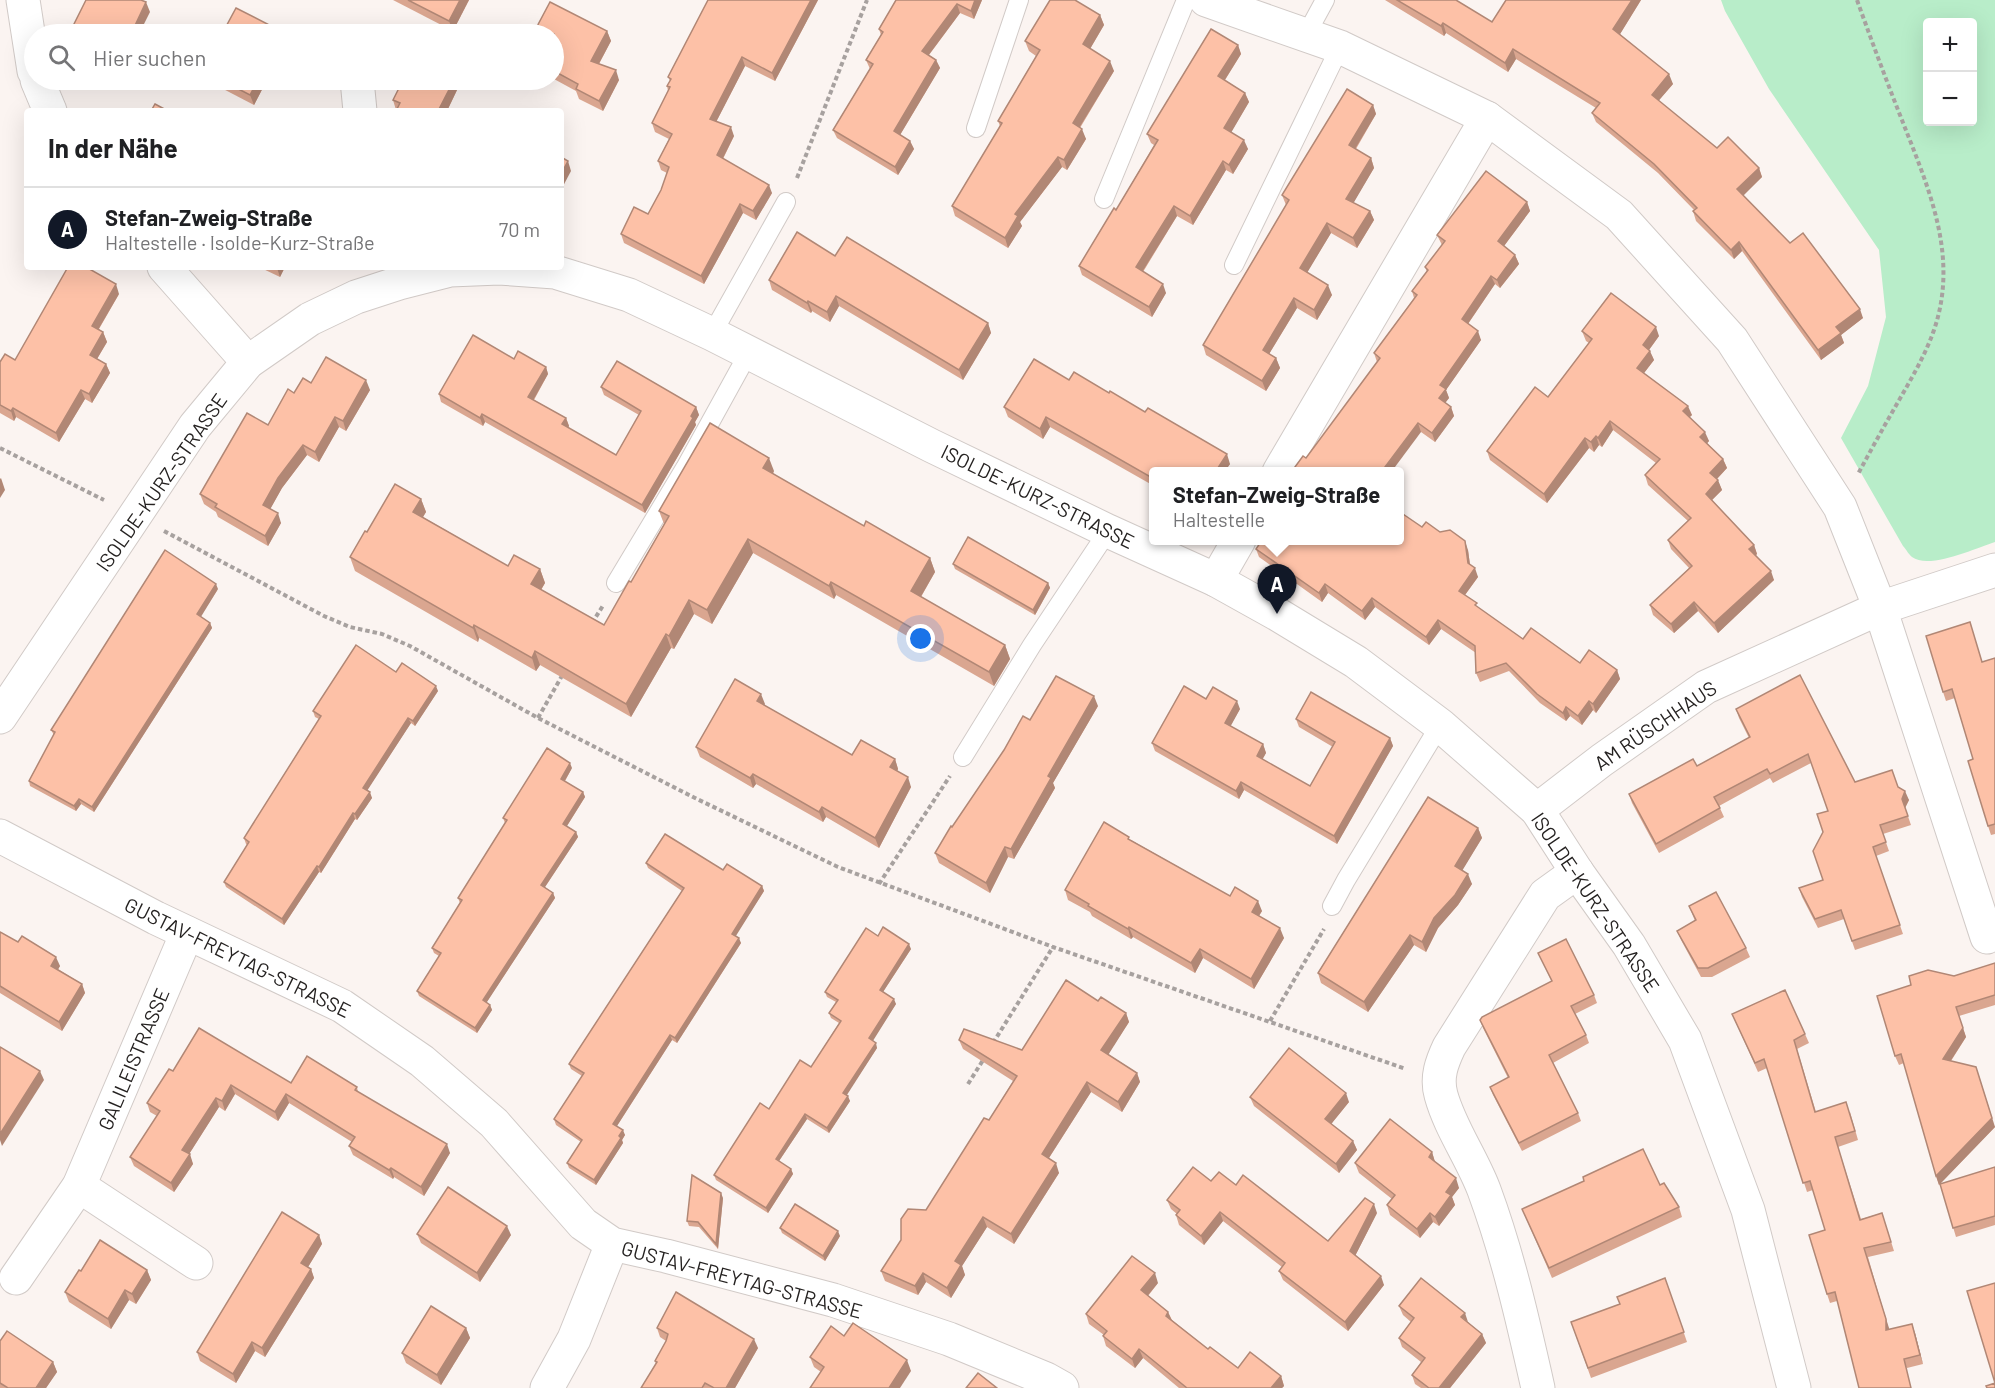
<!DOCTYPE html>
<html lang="de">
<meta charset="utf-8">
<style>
:root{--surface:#fff;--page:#f2f2f2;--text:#202124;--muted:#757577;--line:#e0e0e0;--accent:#111827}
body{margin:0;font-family:Barlow,sans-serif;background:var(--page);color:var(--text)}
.controls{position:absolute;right:18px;top:18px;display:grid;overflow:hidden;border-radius:6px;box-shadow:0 6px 24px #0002}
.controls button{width:54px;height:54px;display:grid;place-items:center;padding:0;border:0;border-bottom:2px solid var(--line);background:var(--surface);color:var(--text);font:30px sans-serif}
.you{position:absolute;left:921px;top:639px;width:21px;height:21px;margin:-15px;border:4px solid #fff;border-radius:50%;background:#1a73e8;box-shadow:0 0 0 9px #1a73e833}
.badge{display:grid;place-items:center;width:39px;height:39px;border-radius:50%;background:var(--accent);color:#fff;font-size:20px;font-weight:700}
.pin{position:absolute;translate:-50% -50px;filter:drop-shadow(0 2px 3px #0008)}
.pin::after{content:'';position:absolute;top:32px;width:21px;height:18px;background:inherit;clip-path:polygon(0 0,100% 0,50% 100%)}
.popup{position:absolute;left:1149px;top:467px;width:255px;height:78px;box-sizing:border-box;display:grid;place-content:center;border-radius:6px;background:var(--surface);filter:drop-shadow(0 2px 4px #0005);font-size:20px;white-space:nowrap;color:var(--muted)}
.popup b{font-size:22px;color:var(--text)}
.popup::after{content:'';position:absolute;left:50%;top:100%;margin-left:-12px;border:12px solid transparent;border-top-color:var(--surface)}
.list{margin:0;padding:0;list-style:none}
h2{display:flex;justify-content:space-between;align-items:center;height:78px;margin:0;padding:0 24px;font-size:26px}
h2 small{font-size:20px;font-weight:400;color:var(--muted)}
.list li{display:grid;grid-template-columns:39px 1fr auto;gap:18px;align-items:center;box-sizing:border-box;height:84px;padding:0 24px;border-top:2px solid var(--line)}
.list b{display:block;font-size:22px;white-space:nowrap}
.list p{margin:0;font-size:20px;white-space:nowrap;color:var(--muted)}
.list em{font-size:20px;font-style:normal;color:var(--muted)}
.icon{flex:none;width:33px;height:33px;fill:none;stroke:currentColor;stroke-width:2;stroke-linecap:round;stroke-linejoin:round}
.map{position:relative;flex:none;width:1995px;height:1388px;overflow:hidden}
.search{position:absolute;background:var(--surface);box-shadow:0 6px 24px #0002;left:24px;top:24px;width:540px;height:66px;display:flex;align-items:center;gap:15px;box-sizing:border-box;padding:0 21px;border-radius:33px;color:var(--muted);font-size:22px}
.panel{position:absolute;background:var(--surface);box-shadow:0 6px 24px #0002;left:24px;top:108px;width:540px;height:162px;border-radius:6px}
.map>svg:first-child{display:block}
.green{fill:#b8edc9;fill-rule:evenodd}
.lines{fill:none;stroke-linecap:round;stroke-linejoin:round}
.service-casing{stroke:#d1cac7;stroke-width:20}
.minor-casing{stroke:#d1cac7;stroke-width:35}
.path{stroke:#a7a19f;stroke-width:4;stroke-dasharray:4.5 3;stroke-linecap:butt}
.service{stroke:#fff;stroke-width:18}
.minor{stroke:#fff;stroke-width:33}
.wall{fill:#daa690}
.shaded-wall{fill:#b18775}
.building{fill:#fdc1a7;stroke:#b18775;stroke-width:1.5}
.labels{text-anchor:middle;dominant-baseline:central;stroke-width:5;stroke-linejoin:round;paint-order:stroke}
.street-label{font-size:20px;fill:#252221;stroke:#fff}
</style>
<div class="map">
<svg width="1995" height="1388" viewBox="0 0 1995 1388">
<rect width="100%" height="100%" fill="#fbf4f1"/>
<!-- green -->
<path class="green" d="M1721,0H1995V542C1976,548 1929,570 1912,557C1909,555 1906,549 1903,546L1841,438L1868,386L1886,317L1879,250L1769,89L1725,11ZM1928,22H1972V122H1928Z"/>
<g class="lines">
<defs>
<g id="service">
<polyline points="1306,35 1325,0"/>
<polyline points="976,128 1019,0"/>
<polyline points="1104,199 1186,0"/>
<polyline points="1234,265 1340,47"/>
<polyline points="712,334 786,202"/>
<polyline points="616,583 685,468 749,352"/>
<polyline points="963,757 1032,645 1108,531"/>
<polyline points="1332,906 1346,880 1440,725"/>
</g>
<g id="minor">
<polyline points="23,0 34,71"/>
<polyline points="1206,0 1340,47 1487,118 1619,215 1732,340 1840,507 1880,608 1987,937"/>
<polyline points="37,80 50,111"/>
<polyline points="357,80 360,111"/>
<polyline points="164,267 248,362"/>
<polyline points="1279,472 1487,118"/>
<polyline points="1216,580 1239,540"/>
<polyline points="0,717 195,426 248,362 310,319 356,297 399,283 450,270 499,268 555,272 629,295 712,334 932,446 1108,531 1216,580 1277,614 1356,662 1440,725 1537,810 1577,872 1629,945 1685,1040 1748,1210 1794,1388"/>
<polyline points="1537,810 1602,760 1706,687 1880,608 1995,570"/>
<polyline points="0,836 156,918 342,1006 422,1061 494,1123 583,1224 612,1244 666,1256 833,1300 949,1339 1046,1379 1062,1388"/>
<polyline points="79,1186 196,1263"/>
<polyline points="16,1278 79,1186 187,933"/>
<polyline points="547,1388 574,1339 612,1244"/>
<path d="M1538,1388C1523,1321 1508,1255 1484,1190C1472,1158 1450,1128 1441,1095C1436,1077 1442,1062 1449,1047L1545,895L1577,872"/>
</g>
</defs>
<!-- service casing -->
<use href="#service" class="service-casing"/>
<!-- minor casing -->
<use href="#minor" class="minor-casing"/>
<!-- path -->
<g class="path">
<path d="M1857,0C1871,39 1885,77 1900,115C1927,185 1960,254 1934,330C1926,353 1914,374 1902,395C1887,421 1872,448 1858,474"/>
<polyline points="797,178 867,0"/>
<polyline points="0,448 104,500"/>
<polyline points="164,531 324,616 350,627 382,634 410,646 538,718 695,798 838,867 1053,947 1406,1069"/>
<polyline points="592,623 604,604"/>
<polyline points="538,718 563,674"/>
<polyline points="879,884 950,776"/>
<polyline points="1270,1021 1324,929"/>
<polyline points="993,1043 1053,947"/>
<polyline points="968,1084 985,1057"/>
</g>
<!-- service -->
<use href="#service" class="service"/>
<!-- minor -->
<use href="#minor" class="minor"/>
</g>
<!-- wall -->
<g class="wall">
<polygon points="393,0 469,0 453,31"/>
<polygon points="708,0 818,0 775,81 745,66 716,122 734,136 723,159 772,193 756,220 743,213 704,284 624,243 621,234 648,214 661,190 667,173 661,170 658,161 669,139 655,132 652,123 668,91 667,86 670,81 668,77"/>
<polygon points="896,0 982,0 974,19 960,13 929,55 936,60 940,68 900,135 910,141 914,149 898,175 837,138 833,130 870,69 866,60 881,35 879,29"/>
<polygon points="1385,0 1456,0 1492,22 1506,0 1641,0 1620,34 1673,84 1658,101 1717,148 1759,168 1762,177 1743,195 1863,318 1841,335 1844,343 1821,360 1742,251 1734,259 1696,221 1693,211 1694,210 1658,173 1596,122 1592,113 1596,108 1516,59 1508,72 1446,33 1444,36"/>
<polygon points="1100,15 1104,25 1090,49 1114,71 1080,128 1086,139 1067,170 1062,167 1020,222 1022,226 1008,248 955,216 952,206 1000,126 998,121 1036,56 1029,51 1025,41"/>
<polygon points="607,31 611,41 599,64 619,80 603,111 579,99 576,91 554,79 554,34"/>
<polygon points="1238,45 1241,54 1225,80 1245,93 1249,102 1231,132 1248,149 1233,174 1226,170 1193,225 1177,216 1143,272 1166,293 1152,317 1082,275 1079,266 1116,210 1154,145 1151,143 1147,134"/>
<polygon points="206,80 267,80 254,105"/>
<polygon points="454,80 457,90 447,111 396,111 396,110 393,100"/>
<polygon points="1373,105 1376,114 1356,149 1371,158 1374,168 1353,203 1370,211 1374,220 1357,248 1331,233 1307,272 1332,295 1317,320 1297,308 1269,354 1276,358 1280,368 1266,391 1206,355 1203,345 1286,205 1282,195"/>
<polygon points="1527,202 1530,211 1504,246 1515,255 1519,264 1500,288 1495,284 1468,324 1481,340 1446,390 1449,398 1445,403 1451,407 1454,416 1435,442 1421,432 1306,458 1377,362 1374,353 1414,298 1412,291 1427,272 1425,267 1442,245 1437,235"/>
<polygon points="835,256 988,323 991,333 963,380 839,306 830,322 812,311 811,313 772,290 769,280"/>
<polygon points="259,267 285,267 280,277"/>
<polygon points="119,294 99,329 103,332 107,342 97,359 106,364 110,373 92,403 85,399 59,442 16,417 14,421 0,413 0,362 15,360"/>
<polygon points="1582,331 1659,336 1649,350 1654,360 1644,373 1692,415 1689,417 1709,441 1707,443 1723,459 1727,468 1717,479 1722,490 1712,500 1754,545 1757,554 1756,555 1774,580 1718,633 1698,611 1674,633 1653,615 1650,605 1689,568 1671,549 1668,540 1688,521 1648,485 1645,475 1656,463 1613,430 1602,447 1599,445 1594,452 1589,448 1547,503 1490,460 1487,451 1548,397 1589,343 1586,341"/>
<polygon points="514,359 546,367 548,374 534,400 566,418 569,426 568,428 616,455 639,415 604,395 601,387 696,407 699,415 695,422 696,425 645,513 485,422 483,426 441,402 439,394"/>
<polygon points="1069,380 1109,393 1230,464 1225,471 1154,471 1154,486 1050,427 1043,439 1008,417 1004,407"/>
<polygon points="311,383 370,390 346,431 339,427 319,462 307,455 282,488 270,509 281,523 268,546 218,517 216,512 204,504 200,494 268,425 294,393"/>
<polygon points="774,471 773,474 864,526 930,558 935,572 921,597 1005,645 1010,659 994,686 836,595 834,599 753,553 712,624 694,614 674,649 671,648 631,717 540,665 536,671 479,638 478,642 355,571 350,557 367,532 421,499 426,512 423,517 508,566 540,569 545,583 541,590 604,625 631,582 664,524 659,511"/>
<polygon points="1422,527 1440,532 1468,550 1470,565 1478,577 1465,595 1478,608 1523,639 1580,663 1617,670 1620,679 1596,713 1593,710 1582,725 1570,716 1566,721 1540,703 1509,671 1480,682 1476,673 1476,653 1441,629 1429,645 1375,607 1365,620 1328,593 1322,602 1259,557 1256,549"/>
<polygon points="953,564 1048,583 1050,588 1035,615 955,569"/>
<polygon points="218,589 200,617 210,623 212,628 94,812 81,804 76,811 30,786 29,781 54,735 51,730"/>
<polygon points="1970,622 1982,662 1995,658 1995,834 1991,835 1988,826 1973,759 1955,698 1946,701 1943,692"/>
<polygon points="396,672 438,691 415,726 411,723 367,790 372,798 357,820 355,819 321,873 319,872 284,925 226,887 224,882 247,845 246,844 244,838 319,719 315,717 313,711"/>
<polygon points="1206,699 1240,709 1230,726 1263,744 1266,753 1262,759 1310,786 1333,747 1299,727 1296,719 1390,738 1393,746 1337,844 1244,790 1239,799 1155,751 1152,743"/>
<polygon points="765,704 764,705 852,755 895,759 898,769 897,771 911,787 879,848 826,817 823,822 756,784 753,788 700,757 696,747"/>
<polygon points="1098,706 1053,783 1055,788 1014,859 1008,857 990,893 939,863 935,853 952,827 1030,720"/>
<polygon points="1736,709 1855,782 1898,787 1909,800 1905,808 1911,825 1883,834 1889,851 1876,856 1903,934 1855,950 1844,919 1818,928 1802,897 1799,888 1823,880 1823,832 1828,811 1811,763 1773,783 1770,778 1719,806 1724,817 1659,853 1632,803 1629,794 1697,766 1749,738 1739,718"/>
<polygon points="572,768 565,781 583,792 585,797 567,826 576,832 578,837 545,887 553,893 555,898 486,1003 490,1005 492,1010 477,1033 419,996 417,991 439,956 434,953 432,948 460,903 458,898 505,823 503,818"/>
<polygon points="1478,828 1482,838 1462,870 1472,884 1458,905 1438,928 1426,952 1414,945 1368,1012 1321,983 1318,973"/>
<polygon points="1131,840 1230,896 1262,911 1259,916 1284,938 1254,989 1203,958 1195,973 1133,937 1131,939 1092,916 1090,912 1068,900 1065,890"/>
<polygon points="646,863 723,870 762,886 764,891 735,936 741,943 677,1043 672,1040 617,1126 625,1135 622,1140 623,1143 596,1185 569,1168 567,1163 581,1142 556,1125 554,1119 582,1076 571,1069 569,1064 682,891 648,868"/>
<polygon points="1689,906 1746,948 1750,957 1712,977 1701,977 1681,940 1677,931 1695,921"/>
<polygon points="0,932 60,966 58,969 82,984 85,993 62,1031 0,993"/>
<polygon points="878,936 911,949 883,992 896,1004 872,1041 877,1048 846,1095 850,1101 829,1133 807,1119 779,1161 791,1169 793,1174 768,1213 716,1180 714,1175 769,1109 811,1067 839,1023 831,1018 829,1013 836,1002 827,997 825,992"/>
<polygon points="1538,953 1594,995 1597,1003 1575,1014 1586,1035 1589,1043 1553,1063 1578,1113 1581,1121 1522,1151 1493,1095 1490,1087 1508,1078 1483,1028 1480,1020 1552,982"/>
<polygon points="1995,963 1995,1005 1959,1016 1966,1037 1951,1061 1995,1127 1940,1184 1995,1167 1995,1225 1956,1237 1940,1184 1939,1185 1936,1176 1904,1063 1899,1065 1895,1056 1954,976"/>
<polygon points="1098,1001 1126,1013 1129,1022 1108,1054 1137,1073 1140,1082 1122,1112 1091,1092 1049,1158 1059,1173 1014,1244 987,1227 962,1266 965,1275 951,1298 926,1282 918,1295 885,1281 881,1271 926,1210 989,1120 1013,1081 963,1049 959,1040 1022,1050"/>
<polygon points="1732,1014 1805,1034 1809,1043 1797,1049 1816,1112 1850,1112 1858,1140 1838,1147 1861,1219 1882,1213 1894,1251 1868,1257 1889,1330 1915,1333 1923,1364 1907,1368 1837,1301 1830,1303 1827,1294 1825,1230 1813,1190 1807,1192 1767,1068 1758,1072"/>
<polygon points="173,1071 291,1083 357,1087 358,1092 450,1153 424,1196 394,1177 393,1179 353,1155 349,1146 352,1142 289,1103 278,1121 235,1094 225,1111 219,1107 189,1154 193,1164 174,1192 134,1166 130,1157 157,1116 150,1112 147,1103"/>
<polygon points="1250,1097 1349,1102 1331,1124 1353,1141 1357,1150 1339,1173 1254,1106"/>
<polygon points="1432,1152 1435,1162 1459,1188 1452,1197 1455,1205 1439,1226 1433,1222 1420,1238 1390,1215 1387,1205 1392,1199 1359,1173 1355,1163"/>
<polygon points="1211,1181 1236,1185 1328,1241 1377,1213 1355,1256 1384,1285 1348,1331 1283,1280 1279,1271 1282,1267 1223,1221 1204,1245 1179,1225 1176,1215 1177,1214 1171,1209 1167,1200"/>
<polygon points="1660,1185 1679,1207 1682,1217 1552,1278 1522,1209"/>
<polygon points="723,1198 718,1249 699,1227 689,1226 687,1221"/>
<polygon points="780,1228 840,1236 825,1261 782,1233"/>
<polygon points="417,1234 511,1235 480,1282 421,1243"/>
<polygon points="319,1235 322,1244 308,1267 311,1269 314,1278 265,1357 255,1351 236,1383 200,1361 197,1352"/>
<polygon points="147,1270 151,1280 136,1304 129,1300 111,1329 69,1302 65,1292 81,1271"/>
<polygon points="1665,1278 1687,1342 1591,1378 1571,1322 1620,1304"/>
<polygon points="1158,1283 1148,1296 1168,1312 1172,1320 1208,1349 1238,1368 1281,1376 1284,1386 1282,1388 1179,1388 1143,1358 1135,1368 1106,1346 1103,1336 1104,1335 1089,1324 1086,1314"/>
<polygon points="1399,1306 1468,1322 1482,1334 1486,1343 1450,1388 1421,1388 1415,1384 1412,1375 1421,1362 1402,1347 1399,1338 1411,1322 1403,1315"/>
<polygon points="466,1328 470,1338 441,1385 406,1363 402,1353"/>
<polygon points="657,1328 758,1348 735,1388 641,1388 656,1364 655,1361 666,1341 660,1337"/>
<polygon points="844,1336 911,1371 821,1372 814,1367 810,1357"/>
<polygon points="0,1341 53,1362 57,1372 46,1388 0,1388"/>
</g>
<!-- shaded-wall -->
<g class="shaded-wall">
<polygon points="460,0 469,0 453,31 449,21"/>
<polygon points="811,0 818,0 775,81 772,73"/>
<polygon points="975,0 982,0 974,19 971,11"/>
<polygon points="1632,0 1641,0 1617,39 1613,29"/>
<polygon points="146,2 150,12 139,34 131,34"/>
<polygon points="957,4 960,13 925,60 922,51"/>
<polygon points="1100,15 1104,25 1087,54 1083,44"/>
<polygon points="1443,23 1446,33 1444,36 1441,26"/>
<polygon points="607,31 611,41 595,71 591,61"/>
<polygon points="1238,45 1241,54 1221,86 1218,76"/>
<polygon points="1513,49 1516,59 1508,72 1505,63"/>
<polygon points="742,57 745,66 713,128 710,119"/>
<polygon points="936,60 940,68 897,140 894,131"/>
<polygon points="1110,61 1114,71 1076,133 1073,123"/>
<polygon points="616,70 619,80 603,111 599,101"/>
<polygon points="1669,74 1673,84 1655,105 1652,95"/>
<polygon points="258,80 267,80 254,105 250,95"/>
<polygon points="454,80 457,90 447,111 438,111"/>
<polygon points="1245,93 1249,102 1228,138 1224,128"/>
<polygon points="1373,105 1376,114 1352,154 1349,145"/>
<polygon points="731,127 734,136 720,164 717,155"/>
<polygon points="1082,129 1086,139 1067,170 1064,160"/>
<polygon points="1244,140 1248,149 1233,174 1229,165"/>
<polygon points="910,141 914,149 898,175 895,167"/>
<polygon points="1058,157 1062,167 1020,222 1022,226 1008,248 1005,238 1015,214"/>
<polygon points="1371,158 1374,168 1350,209 1346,199"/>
<polygon points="568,161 571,171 561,190 561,174"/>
<polygon points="1223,161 1226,170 1193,225 1190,216"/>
<polygon points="1759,168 1762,177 1741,198 1737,189"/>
<polygon points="769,185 772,193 756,220 753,211"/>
<polygon points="1527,202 1530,211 1501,250 1498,241"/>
<polygon points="740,204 743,213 704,284 701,276"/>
<polygon points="1174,206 1177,216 1139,277 1136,267"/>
<polygon points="1370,211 1374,220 1357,248 1353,238"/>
<polygon points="1327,223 1331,233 1304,278 1300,268"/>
<polygon points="1739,242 1742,251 1734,259 1731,250"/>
<polygon points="1515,255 1519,264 1500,288 1497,280"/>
<polygon points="277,267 285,267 280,277 277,268"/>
<polygon points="1491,276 1495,284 1465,328 1462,319"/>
<polygon points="116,284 119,294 95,335 92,326"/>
<polygon points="1163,284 1166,293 1152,317 1149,307"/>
<polygon points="1328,285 1332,295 1317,320 1314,310"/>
<polygon points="836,296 839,306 830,322 827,312"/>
<polygon points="1294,298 1297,308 1266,359 1263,350"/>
<polygon points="808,301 812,311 811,313 807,303"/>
<polygon points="1860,309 1863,318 1841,335 1844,343 1821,360 1818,350 1836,327"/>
<polygon points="988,323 991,333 963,380 959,370"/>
<polygon points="1656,327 1659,336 1646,354 1643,345"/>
<polygon points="1478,331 1481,340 1446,390 1449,398 1442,407 1439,398 1440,385"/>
<polygon points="103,332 107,342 94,364 90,355"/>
<polygon points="1650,351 1654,360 1641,377 1637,368"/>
<polygon points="1276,358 1280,368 1266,391 1262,381"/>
<polygon points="106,364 110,373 92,403 89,394"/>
<polygon points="546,367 548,374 531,404 528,397"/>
<polygon points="366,380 370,390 346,431 343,421"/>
<polygon points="81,390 85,399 59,442 56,433"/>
<polygon points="1688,406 1692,415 1686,421 1683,411"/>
<polygon points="696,407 699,415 695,422 696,425 645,513 642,505"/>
<polygon points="1451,407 1454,416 1435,442 1432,433"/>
<polygon points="13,408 16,417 14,421 11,411"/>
<polygon points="482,414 485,422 483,426 480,418"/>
<polygon points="335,417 339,427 319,462 315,452"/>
<polygon points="1046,417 1050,427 1043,439 1040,429"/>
<polygon points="566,418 569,426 565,432 562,424"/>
<polygon points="1610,421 1613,430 1602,447 1598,438"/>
<polygon points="1418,423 1421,432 1392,471 1382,471"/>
<polygon points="1705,432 1709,441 1704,447 1700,437"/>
<polygon points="1596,436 1599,445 1594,452 1591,442"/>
<polygon points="1585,438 1589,448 1547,503 1544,494"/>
<polygon points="303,445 307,455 282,488 267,515 263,505 278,478"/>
<polygon points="1227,454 1230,464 1225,471 1216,471"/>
<polygon points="769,458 774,471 768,482 763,468"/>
<polygon points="1723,459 1727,468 1714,482 1710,473"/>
<polygon points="1,478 5,490 0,498 0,479"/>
<polygon points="1718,480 1722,490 1709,503 1706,494"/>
<polygon points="421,499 426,512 418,525 413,512"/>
<polygon points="278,513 281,523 268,546 265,536"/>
<polygon points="748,539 753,553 712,624 707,610"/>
<polygon points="1465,541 1468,550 1471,572 1468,563"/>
<polygon points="1754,545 1757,554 1753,558 1749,549"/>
<polygon points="930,558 935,572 916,605 911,591"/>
<polygon points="1475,568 1478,577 1462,599 1459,591"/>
<polygon points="540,569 545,583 536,598 531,584"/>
<polygon points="1771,571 1774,580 1718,633 1714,623"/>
<polygon points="831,582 836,595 834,599 829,586"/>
<polygon points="1048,583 1050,588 1035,615 1033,610"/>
<polygon points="216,584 218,589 199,620 197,614"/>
<polygon points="1325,584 1328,593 1322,602 1319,593"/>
<polygon points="1372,598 1375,607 1365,620 1362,611"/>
<polygon points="689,600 694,614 674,649 669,636"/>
<polygon points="1694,602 1698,611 1674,633 1671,624"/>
<polygon points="1438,620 1441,629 1429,645 1426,637"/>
<polygon points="210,623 212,628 94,812 92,807"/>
<polygon points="474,625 479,638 478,642 473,628"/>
<polygon points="666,634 671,648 631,717 626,704"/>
<polygon points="1005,645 1010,659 994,686 989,672"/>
<polygon points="535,651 540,665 536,671 532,658"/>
<polygon points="1617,670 1620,679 1596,713 1593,704"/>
<polygon points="436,686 438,691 415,726 413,721"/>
<polygon points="761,694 765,704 761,711 757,701"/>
<polygon points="1094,696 1098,706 1053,783 1055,788 1014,859 1011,849 1048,776"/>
<polygon points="1237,701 1240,709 1228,731 1225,723"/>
<polygon points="1589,701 1593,710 1582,725 1578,716"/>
<polygon points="1566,707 1570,716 1566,721 1563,713"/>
<polygon points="408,718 411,723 365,794 363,788"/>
<polygon points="1390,738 1393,746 1337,844 1334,836"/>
<polygon points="1263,744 1266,753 1260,764 1257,756"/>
<polygon points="895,759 898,769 894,777 890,767"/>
<polygon points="570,763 572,768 563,784 561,779"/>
<polygon points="753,774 756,784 753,788 750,778"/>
<polygon points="908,777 911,787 879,848 875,838"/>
<polygon points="1241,782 1244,790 1239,799 1236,791"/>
<polygon points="1905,791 1909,800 1905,808 1911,825 1902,799"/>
<polygon points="370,792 372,798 357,820 355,814"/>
<polygon points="583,792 585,797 565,829 563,824"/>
<polygon points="79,799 81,804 76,811 74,806"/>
<polygon points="822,807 826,817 823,822 819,812"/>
<polygon points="353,813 355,819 321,873 319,867"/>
<polygon points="1478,828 1482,838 1459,876 1455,866"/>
<polygon points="576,832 578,837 543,890 541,885"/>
<polygon points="1005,847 1008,857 990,893 986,883"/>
<polygon points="317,866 319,872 284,925 282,919"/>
<polygon points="1468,874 1472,884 1458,905 1438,928 1426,952 1422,942 1434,918"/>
<polygon points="762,886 764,891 734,939 732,934"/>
<polygon points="553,893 555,898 485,1005 483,1000"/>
<polygon points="1258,901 1262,911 1255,922 1252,912"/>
<polygon points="1129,927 1133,937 1131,939 1128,929"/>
<polygon points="1280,928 1284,938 1254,989 1251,979"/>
<polygon points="1410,935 1414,945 1368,1012 1364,1002"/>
<polygon points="739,938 741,943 677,1043 675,1038"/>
<polygon points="909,944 911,949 881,995 880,990"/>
<polygon points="1200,949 1203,958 1195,973 1191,963"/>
<polygon points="56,957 60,966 55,975 51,966"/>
<polygon points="82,984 85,993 62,1031 59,1022"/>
<polygon points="894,999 896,1004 871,1044 869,1038"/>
<polygon points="490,1005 492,1010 477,1033 475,1028"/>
<polygon points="1956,1007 1966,1037 1946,1068 1943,1059"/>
<polygon points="1126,1013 1129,1022 1105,1060 1101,1050"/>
<polygon points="670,1035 672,1040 615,1129 613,1124"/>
<polygon points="876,1043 877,1048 845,1098 843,1093"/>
<polygon points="40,1071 44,1080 2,1146 0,1140 0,1134"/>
<polygon points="1137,1073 1140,1082 1122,1112 1118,1102"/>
<polygon points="1979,1076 1995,1127 1939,1185 1936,1176"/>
<polygon points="1087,1082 1091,1092 1045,1164 1042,1154"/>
<polygon points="231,1085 235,1094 225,1111 222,1101"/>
<polygon points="1346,1093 1349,1102 1328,1128 1325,1119"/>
<polygon points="286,1094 289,1103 278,1121 275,1112"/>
<polygon points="848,1096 850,1101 829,1133 827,1128"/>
<polygon points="216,1098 219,1107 186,1159 182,1150"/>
<polygon points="805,1114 807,1119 777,1164 776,1159"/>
<polygon points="623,1130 625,1135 622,1140 623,1143 596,1185 594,1180"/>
<polygon points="1353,1141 1357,1150 1339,1173 1336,1164"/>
<polygon points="447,1144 450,1153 424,1196 421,1187"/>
<polygon points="1432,1152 1435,1162 1429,1157"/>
<polygon points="190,1154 193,1164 174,1192 171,1183"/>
<polygon points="1056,1163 1059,1173 1014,1244 1011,1234"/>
<polygon points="391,1168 394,1177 393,1179 389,1170"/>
<polygon points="791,1169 793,1174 768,1213 766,1208"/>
<polygon points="1456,1178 1459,1188 1452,1197 1455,1205 1439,1226 1435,1217 1446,1192"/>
<polygon points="721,1193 723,1198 718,1249 716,1244"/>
<polygon points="1374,1204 1377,1213 1353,1260 1350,1251"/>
<polygon points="1220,1212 1223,1221 1204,1245 1201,1236"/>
<polygon points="1430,1213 1433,1222 1420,1238 1417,1229"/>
<polygon points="983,1217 987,1227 962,1266 965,1275 951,1298 947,1288 955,1261"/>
<polygon points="507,1226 511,1235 480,1282 477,1273"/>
<polygon points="838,1231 840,1236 825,1261 823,1256"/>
<polygon points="319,1235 322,1244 305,1272 301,1263"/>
<polygon points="1864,1248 1889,1328 1890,1340 1886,1330"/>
<polygon points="311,1269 314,1278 265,1357 262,1348"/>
<polygon points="147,1270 151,1280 136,1304 132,1294"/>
<polygon points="923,1273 926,1282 918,1295 915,1286"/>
<polygon points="1155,1273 1158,1283 1144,1300 1141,1290"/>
<polygon points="1381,1276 1384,1285 1348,1331 1345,1322"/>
<polygon points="125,1290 129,1300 111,1329 108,1319"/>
<polygon points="1168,1312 1172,1321 1166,1316"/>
<polygon points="1465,1313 1468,1322 1461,1317"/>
<polygon points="1912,1324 1915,1333 1923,1364 1920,1355"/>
<polygon points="466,1328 470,1338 441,1385 437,1375"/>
<polygon points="1482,1334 1486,1343 1450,1388 1439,1388"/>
<polygon points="754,1339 758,1348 735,1388 726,1388"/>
<polygon points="252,1342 255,1351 236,1383 233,1374"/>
<polygon points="1139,1349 1143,1358 1135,1368 1132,1359"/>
<polygon points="907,1360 911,1371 900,1388 889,1388"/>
<polygon points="53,1362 57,1372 46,1388 36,1388"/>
<polygon points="1281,1376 1284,1386 1282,1388 1271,1388"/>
</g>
<!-- building -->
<g class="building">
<polygon points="86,0 141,0 146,2 131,34 69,34"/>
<polygon points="408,0 460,0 449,21"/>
<polygon points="708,0 811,0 772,73 742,57 710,119 731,127 717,155 769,185 753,211 740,204 701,276 621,234 634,207 648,214 661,190 669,167 658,161 672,134 652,123 670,87 667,86 671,79 668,77"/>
<polygon points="896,0 975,0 971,11 957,4 922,51 936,60 894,131 910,141 895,167 833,130 873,64 866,60 883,32 879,29"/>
<polygon points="1050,0 1075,0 1100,15 1083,44 1110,61 1073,123 1082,129 1064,160 1058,157 1015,214 1018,216 1005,238 952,206 1002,123 998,121 1040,50 1025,41"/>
<polygon points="1397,0 1456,0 1492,22 1506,0 1632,0 1613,29 1669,74 1652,95 1717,148 1728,137 1759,168 1737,189 1790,243 1803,233 1860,309 1836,327 1841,333 1818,350 1739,242 1731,250 1693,211 1697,208 1654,164 1592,113 1600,103 1513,49 1505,63 1443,23 1441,26"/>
<polygon points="550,2 607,31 591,61 616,70 599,101 576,89 578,84 554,71 554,34 533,34"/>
<polygon points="236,8 283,32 282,34 222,34"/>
<polygon points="1211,29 1238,45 1218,76 1245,93 1224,128 1244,140 1229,165 1223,161 1190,216 1174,206 1136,267 1163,284 1149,307 1079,266 1114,208 1116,210 1158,140 1147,134"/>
<polygon points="221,80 258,80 250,95"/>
<polygon points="403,80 454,80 438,111 396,111 400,103 393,100"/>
<polygon points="1347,89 1373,105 1349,145 1371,158 1346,199 1370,211 1353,238 1327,223 1300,268 1328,285 1314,310 1294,298 1263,350 1276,358 1262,381 1203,345 1289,200 1282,195"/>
<polygon points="155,104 168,111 151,111"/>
<polygon points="561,157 568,161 561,174"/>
<polygon points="1486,171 1527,202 1498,241 1515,255 1497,280 1491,276 1462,319 1478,331 1440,385 1446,389 1439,398 1451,407 1432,433 1418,423 1382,471 1292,471 1303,456 1306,458 1380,358 1374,353 1417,295 1412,291 1428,270 1425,267 1445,241 1437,235"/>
<polygon points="797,232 835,256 847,237 988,323 959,370 836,296 827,312 808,301 807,303 769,280"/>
<polygon points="68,267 86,267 116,284 92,326 103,332 90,355 106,364 89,394 81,390 56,433 13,408 11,411 0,405 0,362 5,354 15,360"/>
<polygon points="1611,293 1656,327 1643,345 1650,351 1637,368 1688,406 1683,411 1705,432 1700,437 1723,459 1710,473 1718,480 1706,494 1754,545 1749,549 1771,571 1714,623 1694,602 1671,624 1650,605 1692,566 1668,540 1691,518 1645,475 1660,459 1610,421 1598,438 1596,436 1591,442 1585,438 1544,494 1487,451 1535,387 1548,397 1592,339 1582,331"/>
<polygon points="473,335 514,359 518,351 546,367 528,397 566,418 562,424 616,455 641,411 601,387 617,361 696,407 691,416 693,418 642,505 482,414 480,418 439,394"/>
<polygon points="326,357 366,380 343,421 335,417 315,452 303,445 278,478 263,505 278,513 265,536 215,507 217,504 200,494 247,413 268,425 288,389 294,393 303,378 311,383"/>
<polygon points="1034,359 1069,380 1074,372 1109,393 1110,391 1145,412 1148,408 1227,454 1216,471 1154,471 1154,479 1046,417 1040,429 1004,407"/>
<polygon points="710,423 769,458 763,468 864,526 866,521 930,558 911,591 1005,645 989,672 831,582 829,586 748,539 707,610 689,600 669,636 666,634 626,704 535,651 532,658 474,625 473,628 350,557 365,531 367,532 395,484 421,499 413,512 508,566 514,555 540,569 531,584 604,625 629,581 631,582 669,516 659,511"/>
<polygon points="1400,512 1422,527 1426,522 1440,532 1450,530 1465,541 1468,563 1475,568 1459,591 1477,603 1475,605 1523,639 1531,628 1580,663 1589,650 1617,670 1593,704 1589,701 1578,716 1566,707 1563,713 1537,694 1506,663 1476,673 1475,646 1438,620 1426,637 1372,598 1362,611 1325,584 1319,593 1256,549 1262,540 1400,540"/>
<polygon points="968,537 1048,583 1033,610 953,564"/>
<polygon points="165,550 216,584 197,614 210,623 92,807 79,799 74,806 29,781 55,732 51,730"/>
<polygon points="1970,622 1982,662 1995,658 1995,824 1988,826 1968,761 1973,759 1952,689 1943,692 1926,636"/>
<polygon points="356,645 396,672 402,663 436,686 413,721 408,718 363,788 370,792 355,814 353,813 319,867 317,866 282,919 224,882 249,842 244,838 321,716 313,711"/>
<polygon points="1800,675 1855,782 1892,770 1898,787 1905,791 1902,799 1908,816 1880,825 1886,842 1873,847 1900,925 1852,941 1841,910 1815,919 1799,888 1823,880 1813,851 1823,832 1817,814 1828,811 1808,754 1770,774 1767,769 1714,797 1720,808 1656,844 1629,794 1693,759 1697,766 1750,737 1736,709"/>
<polygon points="1056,676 1094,696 1048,776 1051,778 1011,849 1005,847 986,883 935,853 951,826 952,827 1004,750 1023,716 1030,720"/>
<polygon points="735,679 761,694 757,701 852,755 861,740 895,759 890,767 908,777 875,838 822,807 819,812 753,774 750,778 696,747"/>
<polygon points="1184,686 1206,699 1213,687 1237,701 1225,723 1263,744 1257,756 1310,786 1335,742 1296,719 1311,692 1390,738 1334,836 1241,782 1236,791 1152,743"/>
<polygon points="547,748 570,763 561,779 583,792 563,824 576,832 541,885 553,893 483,1000 490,1005 475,1028 417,991 441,953 432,948 462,900 458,898 507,820 503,818"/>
<polygon points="1428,797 1478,828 1455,866 1468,874 1455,895 1434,918 1422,942 1410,935 1364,1002 1318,973"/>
<polygon points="1104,822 1129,837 1128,839 1230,896 1235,887 1258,901 1252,912 1280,928 1251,979 1200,949 1191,963 1129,927 1128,929 1088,906 1089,904 1065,890"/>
<polygon points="665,834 723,870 727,864 762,886 732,934 739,938 675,1038 670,1035 613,1124 623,1130 619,1136 621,1138 594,1180 567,1163 582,1140 554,1119 584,1073 569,1064 684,888 646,863"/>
<polygon points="1716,892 1746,948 1708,968 1698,968 1677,931 1696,920 1689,906"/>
<polygon points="883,927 909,944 880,990 894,999 869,1038 876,1043 843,1093 848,1096 827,1128 805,1114 776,1159 791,1169 766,1208 714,1175 760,1103 769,1109 800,1060 811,1067 841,1021 829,1013 838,1000 825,992 866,928 878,936"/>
<polygon points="0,932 18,942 22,936 56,957 51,966 82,984 59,1022 0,986"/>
<polygon points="1566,939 1594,995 1571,1006 1586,1035 1549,1055 1578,1113 1519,1143 1490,1087 1509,1077 1480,1020 1482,1017 1552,981 1538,953"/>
<polygon points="1995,963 1995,995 1956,1007 1963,1028 1943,1059 1976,1067 1992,1118 1936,1176 1901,1054 1895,1056 1877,996 1911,985 1909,976 1928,970 1954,976"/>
<polygon points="1066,980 1098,1001 1101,997 1126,1013 1101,1050 1137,1073 1118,1102 1087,1082 1042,1154 1056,1163 1011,1234 983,1217 955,1261 961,1265 947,1288 923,1273 915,1286 881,1271 901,1240 901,1219 908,1209 926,1210 984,1118 989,1120 1017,1076 959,1040 964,1029 1022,1050"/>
<polygon points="1785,990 1805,1034 1794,1040 1815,1112 1846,1102 1855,1131 1835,1137 1860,1220 1882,1213 1891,1242 1864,1248 1886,1319 1886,1330 1912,1324 1920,1355 1904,1359 1911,1388 1859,1388 1835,1292 1827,1294 1809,1235 1825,1230 1810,1181 1803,1183 1764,1059 1755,1063 1732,1014"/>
<polygon points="199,1028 291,1083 307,1056 357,1087 355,1090 447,1144 421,1187 391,1168 389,1170 349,1146 355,1137 286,1094 275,1112 231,1085 222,1101 216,1098 182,1150 190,1154 171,1183 130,1157 160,1111 147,1103 169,1069 173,1071"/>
<polygon points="0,1047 40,1071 0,1134"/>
<polygon points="1289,1048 1346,1093 1325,1119 1353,1141 1336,1164 1250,1097"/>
<polygon points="1390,1119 1432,1152 1429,1157 1456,1178 1446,1192 1451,1195 1435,1217 1430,1213 1417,1229 1387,1205 1395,1195 1355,1163"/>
<polygon points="1643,1149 1660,1185 1664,1183 1679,1207 1549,1268 1522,1209 1584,1181 1583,1177"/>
<polygon points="1193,1167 1211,1181 1219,1172 1236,1185 1243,1175 1328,1241 1365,1198 1374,1204 1350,1251 1381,1276 1345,1322 1279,1271 1285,1263 1220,1212 1201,1236 1176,1215 1180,1210 1167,1200"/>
<polygon points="1995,1167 1995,1216 1953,1228 1940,1184"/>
<polygon points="692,1175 721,1193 716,1244 698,1222 687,1221"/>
<polygon points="448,1187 507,1226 477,1273 417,1234"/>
<polygon points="795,1204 838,1231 823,1256 780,1228"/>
<polygon points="282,1212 319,1235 301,1263 311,1269 262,1348 252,1342 233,1374 197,1352"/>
<polygon points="100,1240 147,1270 132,1294 125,1290 108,1319 65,1292 79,1270 81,1271"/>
<polygon points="1132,1256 1155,1273 1141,1290 1168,1312 1166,1316 1208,1349 1210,1347 1238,1368 1250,1352 1281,1376 1271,1388 1187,1388 1139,1349 1132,1359 1103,1336 1107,1331 1086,1314"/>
<polygon points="1421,1278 1465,1313 1461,1317 1482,1334 1439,1388 1429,1388 1412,1375 1425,1358 1399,1338 1414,1318 1399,1306"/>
<polygon points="1665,1278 1684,1332 1588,1368 1571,1322 1620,1304 1617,1297"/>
<polygon points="1995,1283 1995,1383 1967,1291"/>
<polygon points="676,1292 754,1339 726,1388 714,1388 705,1383 702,1388 641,1388 657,1362 655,1361 666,1341 668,1334 657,1328"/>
<polygon points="431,1306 466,1328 437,1375 402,1353"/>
<polygon points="853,1323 907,1360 889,1388 810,1388 824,1367 810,1357 831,1326 844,1336"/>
<polygon points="7,1331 53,1362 36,1388 8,1388 0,1383 0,1341"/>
<polygon points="978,1373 997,1388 966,1388"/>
<polygon points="1995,1383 1995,1388 1987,1388 1986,1386"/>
</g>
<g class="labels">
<!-- street labels -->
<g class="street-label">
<text transform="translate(161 482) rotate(-55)">ISOLDE-KURZ-STRASSE</text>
<text transform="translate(1038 496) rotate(26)">ISOLDE-KURZ-STRASSE</text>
<text transform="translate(1655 725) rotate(-34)">AM RÜSCHHAUS</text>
<text transform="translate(1596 902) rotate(56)">ISOLDE-KURZ-STRASSE</text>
<text transform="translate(238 957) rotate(26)">GUSTAV-FREYTAG-STRASSE</text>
<text transform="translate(133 1059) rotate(-67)">GALILEISTRASSE</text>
<text transform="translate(742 1279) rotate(15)">GUSTAV-FREYTAG-STRASSE</text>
</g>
</g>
</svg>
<div class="controls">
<button>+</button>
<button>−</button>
</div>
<div class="you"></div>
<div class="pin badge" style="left:1277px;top:614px">A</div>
<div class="popup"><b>Stefan-Zweig-Straße</b>Haltestelle</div>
<div class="search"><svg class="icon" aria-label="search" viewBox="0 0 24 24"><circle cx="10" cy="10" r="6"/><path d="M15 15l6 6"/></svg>Hier suchen</div>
<section class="panel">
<h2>In der Nähe<small></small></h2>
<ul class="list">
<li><span class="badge">A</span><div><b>Stefan-Zweig-Straße</b><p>Haltestelle · Isolde-Kurz-Straße</p></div><em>70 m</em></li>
</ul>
</section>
</div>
